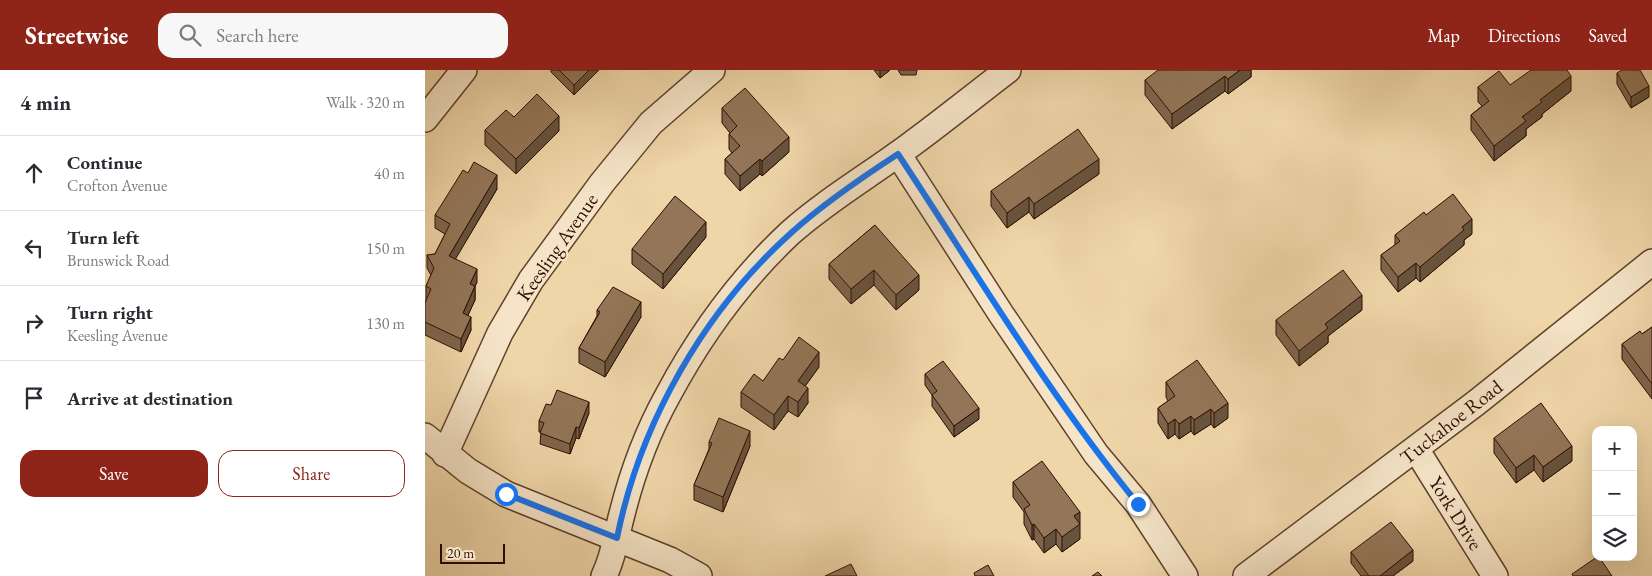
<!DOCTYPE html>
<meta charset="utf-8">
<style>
:root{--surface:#fff;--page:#f7f7f7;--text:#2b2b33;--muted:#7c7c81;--line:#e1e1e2;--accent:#8f2418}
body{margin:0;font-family:"EB Garamond",serif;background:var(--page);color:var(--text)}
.controls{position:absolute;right:15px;bottom:15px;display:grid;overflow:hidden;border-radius:10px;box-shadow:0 5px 20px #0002}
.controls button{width:45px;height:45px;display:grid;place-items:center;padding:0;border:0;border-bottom:1px solid var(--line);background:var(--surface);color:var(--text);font:25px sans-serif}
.scale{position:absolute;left:15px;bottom:12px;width:65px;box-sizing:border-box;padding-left:5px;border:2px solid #2f0e00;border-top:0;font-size:14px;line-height:18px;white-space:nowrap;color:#2f0e00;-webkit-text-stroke:4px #f5e4c7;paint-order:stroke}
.stop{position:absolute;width:15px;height:15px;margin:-11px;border:4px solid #1a73e8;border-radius:50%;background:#fff}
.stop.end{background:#1a73e8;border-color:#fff;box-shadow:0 1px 5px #0008}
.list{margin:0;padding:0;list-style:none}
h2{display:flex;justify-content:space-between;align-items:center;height:65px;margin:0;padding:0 20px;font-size:21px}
h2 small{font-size:16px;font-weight:400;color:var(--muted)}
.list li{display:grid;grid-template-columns:32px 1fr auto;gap:15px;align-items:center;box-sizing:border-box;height:75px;padding:0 20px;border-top:1px solid var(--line)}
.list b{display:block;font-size:19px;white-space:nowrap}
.list p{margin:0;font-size:16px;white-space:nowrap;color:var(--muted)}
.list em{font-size:16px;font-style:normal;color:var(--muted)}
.actions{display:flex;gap:10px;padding:15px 20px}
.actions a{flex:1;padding:11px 0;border:1px solid var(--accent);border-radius:15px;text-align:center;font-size:18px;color:var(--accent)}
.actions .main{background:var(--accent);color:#fff}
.icon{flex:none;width:28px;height:28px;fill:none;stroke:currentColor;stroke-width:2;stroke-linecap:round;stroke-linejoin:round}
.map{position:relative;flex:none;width:1227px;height:506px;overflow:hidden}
header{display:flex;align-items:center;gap:30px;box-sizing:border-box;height:70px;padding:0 25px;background:var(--accent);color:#fff}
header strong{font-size:24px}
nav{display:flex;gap:28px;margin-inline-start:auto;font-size:18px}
.search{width:350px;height:45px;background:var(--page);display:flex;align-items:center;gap:12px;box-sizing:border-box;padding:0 18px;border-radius:15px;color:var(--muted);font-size:19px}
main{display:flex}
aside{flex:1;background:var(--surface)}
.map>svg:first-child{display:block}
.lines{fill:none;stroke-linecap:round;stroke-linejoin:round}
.street-casing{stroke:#5f402a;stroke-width:28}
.street{stroke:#f5e4c7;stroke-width:25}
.wall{fill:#7e654c;stroke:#2f0e00}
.shaded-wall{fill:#67533e;stroke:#2f0e00}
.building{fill:#937658;stroke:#2f0e00}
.route{stroke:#1a73e8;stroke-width:6}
.labels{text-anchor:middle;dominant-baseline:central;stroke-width:4.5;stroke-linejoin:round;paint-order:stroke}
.street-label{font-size:20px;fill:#2f0e00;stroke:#f5e4c7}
</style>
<header>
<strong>Streetwise</strong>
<div class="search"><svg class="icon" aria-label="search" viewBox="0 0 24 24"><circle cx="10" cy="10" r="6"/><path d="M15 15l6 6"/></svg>Search here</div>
<nav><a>Map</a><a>Directions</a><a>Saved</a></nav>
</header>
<main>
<aside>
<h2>4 min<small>Walk · 320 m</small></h2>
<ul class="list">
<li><svg class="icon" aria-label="ahead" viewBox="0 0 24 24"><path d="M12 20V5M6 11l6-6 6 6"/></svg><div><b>Continue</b><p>Crofton Avenue</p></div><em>40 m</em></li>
<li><svg class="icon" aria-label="left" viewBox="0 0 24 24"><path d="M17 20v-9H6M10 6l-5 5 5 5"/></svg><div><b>Turn left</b><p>Brunswick Road</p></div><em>150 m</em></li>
<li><svg class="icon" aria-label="right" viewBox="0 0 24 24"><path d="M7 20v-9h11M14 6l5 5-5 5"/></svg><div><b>Turn right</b><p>Keesling Avenue</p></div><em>130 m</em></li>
<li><svg class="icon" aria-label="arrive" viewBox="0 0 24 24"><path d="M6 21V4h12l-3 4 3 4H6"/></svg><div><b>Arrive at destination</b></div></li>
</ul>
<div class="actions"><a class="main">Save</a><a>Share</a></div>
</aside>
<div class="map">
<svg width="1227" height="506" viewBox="0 0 1227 506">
<rect width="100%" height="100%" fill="#efd6a9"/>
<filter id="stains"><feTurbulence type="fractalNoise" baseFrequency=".004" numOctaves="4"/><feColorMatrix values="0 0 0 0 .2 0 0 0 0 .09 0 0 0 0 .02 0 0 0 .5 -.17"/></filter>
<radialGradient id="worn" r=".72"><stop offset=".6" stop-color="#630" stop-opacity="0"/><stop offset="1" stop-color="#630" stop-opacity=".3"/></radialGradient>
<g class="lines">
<defs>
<g id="street">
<polyline points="0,49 39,0"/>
<polyline points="473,84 576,244 671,384 713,434 760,506"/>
<polyline points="0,366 43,401 81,424 245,490 274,506"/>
<polyline points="991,379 1070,506"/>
<polyline points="20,384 75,263 106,210 177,113 226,53 287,0"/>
<path d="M179,506C189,486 191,466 197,444C207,404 223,361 243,325C275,265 315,210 365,163C402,130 445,105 484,76C517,52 550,25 583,0"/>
<polyline points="821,506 1051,333 1227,192"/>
</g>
</defs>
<!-- street casing -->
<use href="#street" class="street-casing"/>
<!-- street -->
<use href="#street" class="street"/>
</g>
<!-- wall -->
<g class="wall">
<polygon points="126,0 174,0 149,25 126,2"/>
<polygon points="449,0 465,0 455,8"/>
<polygon points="473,0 492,0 491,5 476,5"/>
<polygon points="826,0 826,7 803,24 800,21 747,59 720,25 720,10"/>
<polygon points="1192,3 1224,27 1206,38 1192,14"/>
<polygon points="1085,15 1146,21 1117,44 1117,47 1101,59 1101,66 1069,91 1046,60 1046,45 1057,36 1053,32 1053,17"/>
<polygon points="297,38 364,82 337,106 335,104 315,121 300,104 300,89 307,83 304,79 304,64 305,63 297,53"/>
<polygon points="60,60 134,61 91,104 60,75"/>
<polygon points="674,104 609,149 604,142 582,158 566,136 566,121"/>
<polygon points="72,119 30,189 52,212 50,216 50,230 43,245 46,260 36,282 0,265 0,233 1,230 1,216 6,205 2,198 2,185 10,184 20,164 10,158 10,145"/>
<polygon points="1001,145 1047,164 1039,170 1039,175 995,212 991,208 973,222 956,200 956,185 970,175 970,165"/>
<polygon points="450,155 494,220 471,240 449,215 426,234 404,209 404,194"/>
<polygon points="281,167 238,219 207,194 207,179"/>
<polygon points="172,240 216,247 180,307 154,293 154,278 172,246"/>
<polygon points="937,240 903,266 903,273 874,296 851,265 851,250"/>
<polygon points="1227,257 1227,329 1197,289 1197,274 1217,264"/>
<polygon points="358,290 394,297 380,316 383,333 373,347 363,341 349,360 316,337 316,322 338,311"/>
<polygon points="500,304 554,349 529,367 507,336 507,325 500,315"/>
<polygon points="741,312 803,348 789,358 786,354 769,365 766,361 754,369 750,364 743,369 733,353 733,338 743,331 741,327"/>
<polygon points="126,335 164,343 154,369 151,368 145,384 115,374 116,362 114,362 114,351"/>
<polygon points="1069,368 1147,391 1118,412 1109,400 1091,413 1069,383"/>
<polygon points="284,372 325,376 298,442 269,430 269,415 284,379"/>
<polygon points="588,412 655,469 637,482 631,474 619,483 609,469 607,470 599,454 599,442 588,427"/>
<polygon points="926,482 988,491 968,506 936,506 926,493"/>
</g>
<!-- shaded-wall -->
<g class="shaded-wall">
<polygon points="164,0 174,0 149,25 149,15"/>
<polygon points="455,0 465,0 455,8"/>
<polygon points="815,0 826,0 826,7 803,24 803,9"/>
<polygon points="800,6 800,21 747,59 747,44"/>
<polygon points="1146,6 1146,21 1117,44 1117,47 1101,59 1101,66 1069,91 1069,76 1115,30"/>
<polygon points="1224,16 1224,27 1206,38 1206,27"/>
<polygon points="134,46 134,61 91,104 91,89"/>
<polygon points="364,67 364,82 337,106 337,91"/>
<polygon points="335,89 335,104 315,121 315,106"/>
<polygon points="674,89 674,104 609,149 609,134"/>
<polygon points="72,105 72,119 24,200 24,186"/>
<polygon points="604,127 604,142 582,158 582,143"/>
<polygon points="1047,149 1047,164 1039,170 1039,175 995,212 995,197 1037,157"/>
<polygon points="281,152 281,167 238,219 238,204"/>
<polygon points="991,193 991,208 973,222 973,207"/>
<polygon points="52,199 52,212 45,227 45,214"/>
<polygon points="449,200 449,215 426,234 426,219"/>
<polygon points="494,205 494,220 471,240 471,225"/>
<polygon points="50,216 50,230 38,256 38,243"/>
<polygon points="937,225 937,240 903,266 903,273 874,296 874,281 900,254"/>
<polygon points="216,232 216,247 180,307 180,292"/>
<polygon points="46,247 46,260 36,282 36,269"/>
<polygon points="394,282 394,297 373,326 373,311"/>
<polygon points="383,318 383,333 373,347 373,332"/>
<polygon points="363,326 363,341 349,360 349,345"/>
<polygon points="164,332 164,343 154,369 154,358"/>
<polygon points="803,333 803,348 789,358 789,343"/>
<polygon points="554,338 554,349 529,367 529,356"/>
<polygon points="786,339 786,354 769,365 769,350"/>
<polygon points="766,346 766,361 754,369 754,354"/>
<polygon points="750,349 750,364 743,369 743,354"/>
<polygon points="151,357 151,368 145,384 145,374"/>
<polygon points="325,361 325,376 298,442 298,427"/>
<polygon points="1147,376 1147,391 1118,412 1118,397"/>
<polygon points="1109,385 1109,400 1091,413 1091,398"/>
<polygon points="655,442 655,469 637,482 637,467 649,446"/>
<polygon points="609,454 609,469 607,470 607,455"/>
<polygon points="631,459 631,474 619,483 619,468"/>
<polygon points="988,480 988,491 968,506 955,506"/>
</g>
<!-- building -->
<g class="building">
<polygon points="134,0 164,0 149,15"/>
<polygon points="733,0 815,0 803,9 800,6 747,44 720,10"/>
<polygon points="1106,0 1142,0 1146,6 1115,30 1117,32 1097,47 1101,51 1069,76 1046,45 1064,31 1053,17 1074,1 1085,15"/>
<polygon points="1197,0 1215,0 1224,16 1206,27 1192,3"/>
<polygon points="320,18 364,67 337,91 335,89 315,106 300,89 315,76 304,64 312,56 297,38"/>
<polygon points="112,24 134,46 91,89 60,60 81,40 89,47"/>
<polygon points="653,59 674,89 609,134 604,127 582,143 566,121"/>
<polygon points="49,92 72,105 24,186 52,199 45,214 50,216 38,243 46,247 36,269 0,252 0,233 6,219 1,216 9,198 2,185 10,184 25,154 10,145 38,100 43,103"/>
<polygon points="1028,124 1047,149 1037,157 1039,160 995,197 991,193 973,207 956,185 975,171 970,165 999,142 1001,145"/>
<polygon points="250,126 281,152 238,204 207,179"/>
<polygon points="450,155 494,205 471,225 449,200 426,219 404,194"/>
<polygon points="918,200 937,225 900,254 903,258 874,281 851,250"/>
<polygon points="188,217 216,232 180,292 154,278 175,242 172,240"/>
<polygon points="1227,257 1227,314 1197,274 1215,261 1217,264"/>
<polygon points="374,267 394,282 373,311 383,318 373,332 363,326 349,345 316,322 329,304 338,311 354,288 358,290"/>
<polygon points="772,290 803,333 789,343 786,339 769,350 766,346 754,354 750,349 743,354 733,338 750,326 741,312"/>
<polygon points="518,291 554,338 529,356 507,325 512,321 500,304"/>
<polygon points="132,320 164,332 154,358 151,357 145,374 115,363 119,353 114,351 121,334 126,335"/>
<polygon points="1116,333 1147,376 1118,397 1109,385 1091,398 1069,368"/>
<polygon points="294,348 325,361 298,427 269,415 287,373 284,372"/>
<polygon points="617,391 655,442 649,446 655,454 637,467 631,459 619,468 609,454 607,455 599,439 605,435 588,412"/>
<polygon points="966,452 988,480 955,506 944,506 926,482"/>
<polygon points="1172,487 1174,487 1187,506 1148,506 1147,504"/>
<polygon points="426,494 432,506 400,506"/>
<polygon points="563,495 569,506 550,506 549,503"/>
<polygon points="673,502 677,506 667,506"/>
</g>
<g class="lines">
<!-- route -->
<path class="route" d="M81,424L192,468C215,353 279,241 366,163C399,133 436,108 473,84C551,202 623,324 713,434"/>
</g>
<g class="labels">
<!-- street labels -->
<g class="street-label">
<text transform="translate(132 177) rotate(-55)">Keesling Avenue</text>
<text transform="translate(1026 352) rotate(-38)">Tuckahoe Road</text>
<text transform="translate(1031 443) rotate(58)">York Drive</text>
</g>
</g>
<rect width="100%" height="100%" filter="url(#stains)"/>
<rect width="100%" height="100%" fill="url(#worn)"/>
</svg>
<div class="controls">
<button>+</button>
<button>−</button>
<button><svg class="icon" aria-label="layers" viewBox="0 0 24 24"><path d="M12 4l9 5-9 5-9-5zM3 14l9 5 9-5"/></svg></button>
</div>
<div class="scale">20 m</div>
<div class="stop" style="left:81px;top:424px"></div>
<div class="stop end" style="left:713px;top:434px"></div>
</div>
</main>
